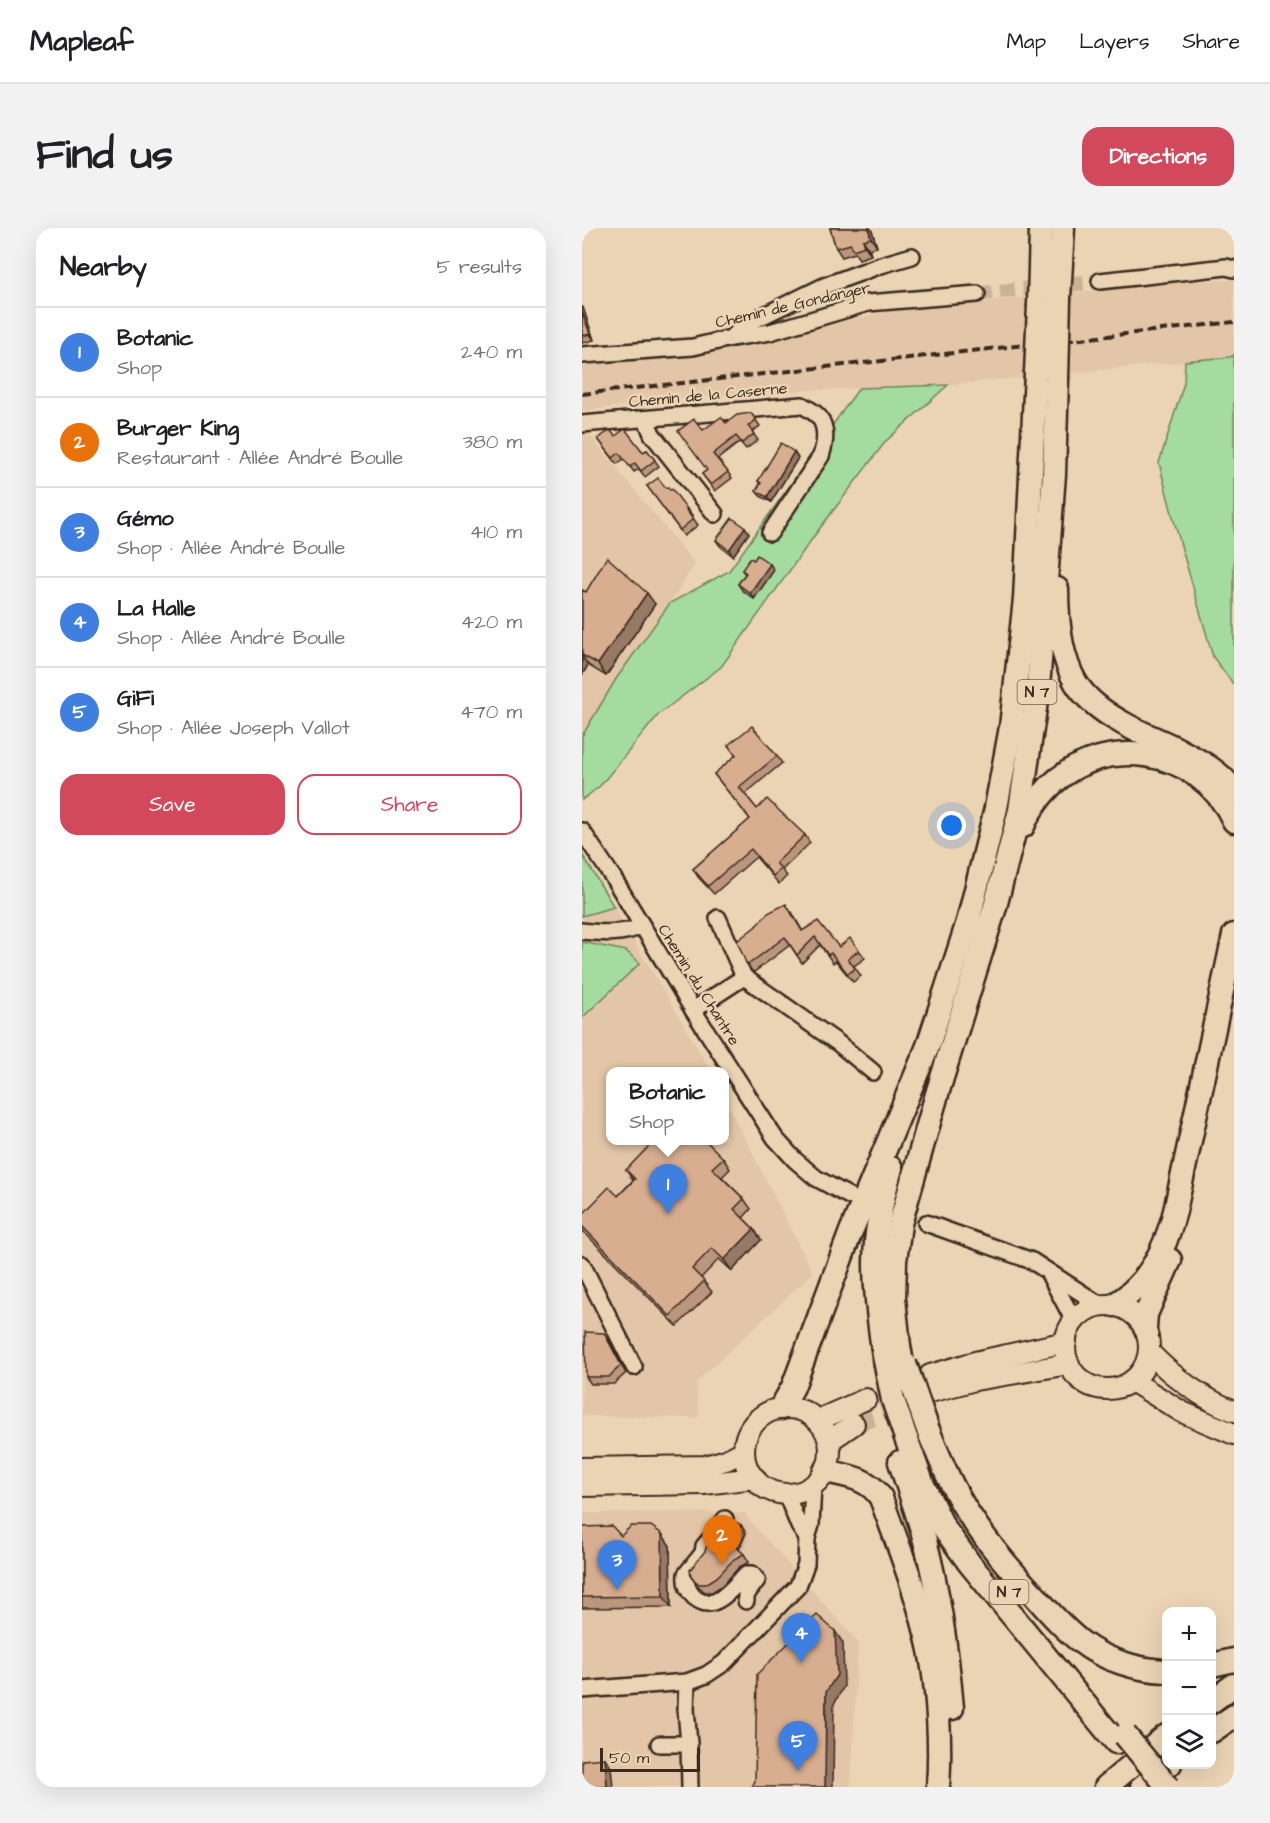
<!DOCTYPE html>
<meta charset="utf-8">
<style>
:root{--surface:#fff;--page:#f2f2f2;--text:#202124;--muted:#757577;--line:#e0e0e0;--accent:#d1495b}
body{margin:0;font-family:"Architects Daughter",sans-serif;background:var(--page);color:var(--text)}
.controls{position:absolute;right:18px;bottom:18px;display:grid;overflow:hidden;border-radius:12px;box-shadow:0 6px 24px #0002}
.controls button{width:54px;height:54px;display:grid;place-items:center;padding:0;border:0;border-bottom:2px solid var(--line);background:var(--surface);color:var(--text);font:30px sans-serif}
.scale{position:absolute;left:18px;bottom:15px;width:100px;box-sizing:border-box;padding-left:6px;border:3px solid #3b2a1e;border-top:0;font-size:16px;line-height:21px;white-space:nowrap;color:#3b2a1e;-webkit-text-stroke:4px #ebd4b4;paint-order:stroke}
.you{position:absolute;left:370px;top:598px;width:21px;height:21px;margin:-15px;border:4px solid #fff;border-radius:50%;background:#1a73e8;box-shadow:0 0 0 9px #1a73e833}
.badge{display:grid;place-items:center;width:39px;height:39px;border-radius:50%;background:var(--accent);color:#fff;font-size:20px;font-weight:700}
.pin{position:absolute;translate:-50% -50px;filter:drop-shadow(0 2px 3px #0008)}
.pin::after{content:'';position:absolute;top:32px;width:21px;height:18px;background:inherit;clip-path:polygon(0 0,100% 0,50% 100%)}
.popup{position:absolute;left:24px;top:839px;width:123px;height:78px;box-sizing:border-box;display:grid;place-content:center;border-radius:12px;background:var(--surface);filter:drop-shadow(0 2px 4px #0005);font-size:20px;white-space:nowrap;color:var(--muted)}
.popup b{font-size:22px;color:var(--text)}
.popup::after{content:'';position:absolute;left:50%;top:100%;margin-left:-12px;border:12px solid transparent;border-top-color:var(--surface)}
.list{margin:0;padding:0;list-style:none}
h2{display:flex;justify-content:space-between;align-items:center;height:78px;margin:0;padding:0 24px;font-size:26px}
h2 small{font-size:20px;font-weight:400;color:var(--muted)}
.list li{display:grid;grid-template-columns:39px 1fr auto;gap:18px;align-items:center;box-sizing:border-box;height:90px;padding:0 24px;border-top:2px solid var(--line)}
.list b{display:block;font-size:22px;white-space:nowrap}
.list p{margin:0;font-size:20px;white-space:nowrap;color:var(--muted)}
.list em{font-size:20px;font-style:normal;color:var(--muted)}
.actions{display:flex;gap:12px;padding:18px 24px}
.actions a{flex:1;padding:14px 0;border:2px solid var(--accent);border-radius:18px;text-align:center;font-size:21px;color:var(--accent)}
.actions .main{background:var(--accent);color:#fff}
.icon{flex:none;width:33px;height:33px;fill:none;stroke:currentColor;stroke-width:2;stroke-linecap:round;stroke-linejoin:round}
.map{position:relative;flex:none;width:652px;height:1559px;overflow:hidden;border-radius:18px}
header{display:flex;align-items:center;gap:36px;box-sizing:border-box;height:84px;padding:0 30px;background:var(--surface);border-bottom:2px solid var(--line)}
header strong{font-size:28px}
nav{display:flex;gap:33px;margin-inline-start:auto;font-size:21px}
.intro{display:flex;align-items:center;justify-content:space-between;box-sizing:border-box;height:144px;padding:0 36px}
h1{margin:0;font-size:42px}
.button{padding:15px 27px;border-radius:18px;background:var(--accent);color:#fff;font-size:21px;font-weight:700}
main{display:flex;gap:36px;padding:0 36px}
aside{flex:1;background:var(--surface);border-radius:18px;box-shadow:0 6px 24px #0002}
.map>svg:first-child{display:block}
.built{fill:#e2c6a7}
.green{fill:#a4db9e;stroke:#70825e;stroke-width:1.5}
.lines{fill:none;stroke-linecap:round;stroke-linejoin:round}
.minor-tunnel{stroke:#c8b296;stroke-width:15;stroke-dasharray:15 8;stroke-linecap:butt}
.major-tunnel{stroke:#c8b296;stroke-width:20;stroke-dasharray:20 10;stroke-linecap:butt}
.minor-casing{stroke:#3b2a1e;stroke-width:20}
.major-casing{stroke:#3b2a1e;stroke-width:24}
.highway-casing{stroke:#3b2a1e;stroke-width:27}
.minor{stroke:#ebd4b4;stroke-width:15}
.major{stroke:#ebd4b4;stroke-width:20}
.highway{stroke:#ebd4b4;stroke-width:22}
.rail{stroke:#3b2a1e;stroke-width:4;stroke-dasharray:9 4.5;stroke-linecap:butt}
.highway-bridge-casing{stroke:#3b2a1e;stroke-width:27;stroke-linecap:butt}
.highway-bridge{stroke:#ebd4b4;stroke-width:22}
.wall{fill:#ba967d;stroke:#3b2a1e;stroke-width:1.5}
.shaded-wall{fill:#977a66;stroke:#3b2a1e;stroke-width:1.5}
.building{fill:#d8ae91;stroke:#3b2a1e;stroke-width:1.5}
.labels{text-anchor:middle;dominant-baseline:central;stroke-width:5;stroke-linejoin:round;paint-order:stroke}
.shield{fill:#ebd4b4;stroke:#705d4b;stroke-width:1.5}
.shield-label{font-size:15px;font-weight:bold;fill:#3b2a1e}
.street-label{font-size:16px;fill:#3b2a1e;stroke:#ebd4b4}
</style>
<header>
<strong>Mapleaf</strong>
<nav><a>Map</a><a>Layers</a><a>Share</a></nav>
</header>
<div class="intro"><h1>Find us</h1><a class="button">Directions</a></div>
<main>
<aside>
<h2>Nearby<small>5 results</small></h2>
<ul class="list">
<li><span class="badge" style="background:#3f7fe0">1</span><div><b>Botanic</b><p>Shop</p></div><em>240 m</em></li>
<li><span class="badge" style="background:#e8710a">2</span><div><b>Burger King</b><p>Restaurant · Allée André Boulle</p></div><em>380 m</em></li>
<li><span class="badge" style="background:#3f7fe0">3</span><div><b>Gémo</b><p>Shop · Allée André Boulle</p></div><em>410 m</em></li>
<li><span class="badge" style="background:#3f7fe0">4</span><div><b>La Halle</b><p>Shop · Allée André Boulle</p></div><em>420 m</em></li>
<li><span class="badge" style="background:#3f7fe0">5</span><div><b>GiFi</b><p>Shop · Allée Joseph Vallot</p></div><em>470 m</em></li>
</ul>
<div class="actions"><a class="main">Save</a><a>Share</a></div>
</aside>
<div class="map">
<svg width="652" height="1559" viewBox="0 0 652 1559">
<rect width="100%" height="100%" fill="#ebd4b4"/>
<filter id="ink" filterUnits="userSpaceOnUse"><feTurbulence type="fractalNoise" baseFrequency=".0167" numOctaves="2"/><feDisplacementMap in="SourceGraphic" scale="12" xChannelSelector="R" yChannelSelector="G"/><feConvolveMatrix kernelMatrix="1 2 1 2 8 2 1 2 1" color-interpolation-filters="sRGB"/></filter>
<g filter="url(#ink)">
<!-- built -->
<g class="built">
<polygon points="652,52 652,127 648,129 376,156 158,165 86,172 0,183 0,131 118,127 303,84 602,53"/>
<polygon points="2,200 113,336 0,511 0,201"/>
<polygon points="32,679 129,843 29,844 29,912 143,912 143,871 231,1045 114,1154 117,1190 0,1188 0,688"/>
<polygon points="102,1284 163,1285 166,1291 276,1414 269,1559 0,1559 0,1285"/>
</g>
<!-- green -->
<g class="green">
<polygon points="652,127 652,457 631,429 592,293 577,235 602,155 603,133 648,129"/>
<polygon points="366,157 304,213 235,304 139,439 77,486 18,558 0,572 0,508 34,451 88,375 147,343 277,160"/>
<polygon points="0,626 32,679 0,688"/>
<polygon points="0,714 44,723 58,735 0,790"/>
</g>
<g class="lines">
<!-- minor-tunnel -->
<polyline class="minor-tunnel" points="395,66 518,53"/>
<!-- major-tunnel -->
<polyline class="major-tunnel" points="272,1196 328,1173"/>
<defs>
<g id="minor">
<polyline points="518,53 644,39 652,41"/>
<polyline points="149,110 166,95 242,58 299,37 330,28"/>
<polyline points="0,127 111,119 149,110 188,104 286,75 395,66"/>
<polyline points="64,191 70,206 133,286"/>
<path d="M0,196L220,177C225,180 233,184 237,189C246,201 243,216 239,228L188,305"/>
<polyline points="0,603 32,651 111,782 193,910 213,932 234,950 267,968"/>
<polyline points="136,690 162,749 256,815 291,844"/>
<path d="M0,703C21,705 40,707 60,698"/>
<polyline points="111,782 162,749"/>
<polyline points="344,995 450,1033 518,1077"/>
<polyline points="0,1036 52,1139"/>
<polyline points="467,1046 492,1093"/>
<polyline points="204,1266 217,1298 225,1310"/>
<path d="M143,1291L138,1300L122,1318L121,1325L104,1346C103,1355 105,1362 112,1369C132,1387 151,1359 164,1346H170L175,1352L164,1367V1373"/>
<polyline points="105,1454 104,1481 107,1516 108,1559"/>
<polyline points="0,1462 105,1454 124,1447 142,1435 216,1358 224,1336 225,1310 229,1297 231,1257"/>
<polyline points="77,1516 107,1516"/>
</g>
<g id="major">
<circle cx="525" cy="1119" r="42"/>
<path d="M567,1124C592,1150 619,1170 652,1183"/>
<polyline points="348,1147 393,1134 484,1114"/>
<polyline points="550,1153 600,1184 652,1206"/>
<polyline points="352,1163 393,1152 487,1136"/>
<circle cx="205" cy="1223" r="43"/>
<polyline points="236,1192 284,1171"/>
<polyline points="247,1213 272,1196"/>
<polyline points="0,1240 123,1238 144,1232 162,1223"/>
<polyline points="0,1258 122,1256 173,1250"/>
</g>
<g id="highway">
<polyline points="477,70 481,0"/>
<polyline points="457,77 459,0"/>
<path d="M475,361C475,392 478,428 494,455C504,471 523,485 539,494C557,505 578,512 597,522C618,533 638,543 652,563"/>
<path d="M441,598C446,586 452,577 460,567C514,502 618,517 652,593"/>
<path d="M532,1077C567,1056 583,1022 593,983L652,707"/>
<polyline points="563,1100 564,1086 588,1032"/>
<polyline points="317,1118 312,1071 313,1033 318,996 355,866 413,679 438,582 456,460 472,246 475,151"/>
<path d="M301,1122C297,1094 293,1064 293,1035C293,1003 300,971 309,940"/>
<polyline points="199,1180 211,1159 268,1006 346,818 386,694 414,580 429,499 443,371 454,145"/>
<path d="M346,1202C358,1231 370,1261 388,1288C407,1317 430,1344 454,1369C468,1385 482,1401 499,1414C522,1432 556,1442 584,1443"/>
<polyline points="324,1210 341,1257 362,1300 388,1336 534,1514"/>
<path d="M318,1234C326,1259 335,1284 342,1309C357,1364 365,1423 370,1480"/>
<path d="M243,1243C265,1248 287,1250 299,1270C317,1320 337,1370 348,1422C356,1464 359,1517 356,1559"/>
<polyline points="630,1437 652,1432"/>
<polyline points="630,1473 652,1457"/>
<polyline points="630,1503 652,1488"/>
<polyline points="524,1559 584,1508"/>
<polyline points="560,1559 588,1536"/>
</g>
</defs>
<!-- minor casing -->
<use href="#minor" class="minor-casing"/>
<!-- major casing -->
<use href="#major" class="major-casing"/>
<!-- highway casing -->
<use href="#highway" class="highway-casing"/>
<!-- minor -->
<use href="#minor" class="minor"/>
<!-- major -->
<use href="#major" class="major"/>
<!-- highway -->
<use href="#highway" class="highway"/>
<!-- rail -->
<polyline class="rail" points="0,166 652,94"/>
<defs>
<g id="highway-bridge">
<polyline points="454,145 457,77"/>
<polyline points="475,151 477,70"/>
<polyline points="317,1118 323,1152"/>
<polyline points="301,1122 311,1172 324,1210"/>
<polyline points="323,1136 346,1202"/>
<polyline points="543,1507 586,1559"/>
</g>
</defs>
<!-- highway-bridge casing -->
<use href="#highway-bridge" class="highway-bridge-casing"/>
<!-- highway-bridge -->
<use href="#highway-bridge" class="highway-bridge"/>
</g>
<!-- wall -->
<g class="wall">
<polygon points="248,0 288,0 290,3 295,19 287,21 289,27 277,31 273,25 260,29 254,20"/>
<polygon points="0,79 12,112 0,115"/>
<polygon points="169,185 178,198 170,204 176,212 164,221 158,214 136,231 150,250 133,263 120,246 125,242 121,202 144,195"/>
<polygon points="16,211 61,224 65,222 77,238 63,249 57,241 52,244 42,231 35,236"/>
<polygon points="216,230 189,274 178,268 174,263 178,256 176,253"/>
<polygon points="65,258 84,260 105,281 110,287 109,287 116,297 102,308"/>
<polygon points="163,299 167,305 151,328 138,318 134,312"/>
<polygon points="172,332 192,342 172,371 160,362 156,356 163,346 160,342"/>
<polygon points="0,362 4,364 73,376 24,448 6,437 0,447"/>
<polygon points="146,517 195,528 200,535 163,566 175,581 223,607 228,615 200,642 205,648 197,656 174,629 132,666 116,649 111,641 168,591 132,546 154,528"/>
<polygon points="210,684 220,702 257,719 277,722 283,730 272,738 279,748 271,754 254,733 251,735 238,717 220,735 208,717 172,744 170,743 164,735"/>
<polygon points="141,930 148,941 140,949 162,971 169,981 161,990 172,1001 179,1012 150,1043 137,1031 119,1050 130,1064 95,1098 2,1004 0,1001 0,987 36,968 51,952 44,942"/>
<polygon points="27,1112 44,1145 32,1156 9,1156 4,1149"/>
<polygon points="0,1299 39,1308 80,1306 88,1318 89,1379 0,1380"/>
<polygon points="164,1305 156,1321 162,1326 167,1334 157,1339 141,1357 130,1364 123,1364 115,1357 109,1349"/>
</g>
<!-- shaded-wall -->
<g class="shaded-wall">
<polygon points="286,0 288,0 290,3 295,19 289,10"/>
<polygon points="281,12 287,21 289,27 283,18"/>
<polygon points="0,79 1,79 12,112 8,106 0,84"/>
<polygon points="212,224 216,230 189,274 185,269"/>
<polygon points="163,299 167,305 151,328 147,322"/>
<polygon points="188,336 192,342 172,371 168,365"/>
<polygon points="65,365 73,376 24,448 16,436"/>
<polygon points="0,428 6,437 0,447"/>
<polygon points="172,1001 179,1012 150,1043 142,1032"/>
<polygon points="22,1105 27,1112 44,1145 39,1137"/>
<polygon points="159,1297 164,1305 156,1323 150,1315"/>
<polygon points="80,1306 88,1318 89,1379 81,1368"/>
<polygon points="253,1403 261,1415 262,1458 252,1476 251,1559 243,1559 244,1464"/>
<polygon points="23,1530 29,1539 31,1559 25,1559"/>
</g>
<!-- building -->
<g class="building">
<polygon points="248,0 286,0 289,10 281,12 283,18 271,22 269,16 254,20"/>
<polygon points="0,84 8,106 0,108"/>
<polygon points="169,185 174,192 166,198 172,206 160,215 154,208 131,226 146,244 129,257 120,246 125,242 96,203 112,191 121,202 139,189 144,195 155,187"/>
<polygon points="43,201 61,224 65,222 73,232 59,243 53,235 48,239 37,225 31,230 16,211 28,202 33,208"/>
<polygon points="199,215 212,224 185,269 174,263 179,255 176,253"/>
<polygon points="76,250 84,260 86,259 88,262 90,261 105,281 104,282 111,291 98,302 65,258"/>
<polygon points="150,290 163,299 147,322 134,312"/>
<polygon points="175,327 188,336 168,365 156,356 164,345 160,342 168,330 172,332"/>
<polygon points="25,329 65,365 16,436 0,427 0,362 4,364"/>
<polygon points="170,498 195,528 157,559 175,581 185,571 223,607 194,635 199,641 191,648 169,621 126,658 111,641 168,591 132,546 154,527 146,517"/>
<polygon points="204,676 220,703 236,693 257,719 268,710 277,722 266,731 273,740 266,746 249,725 246,727 233,709 215,727 203,709 167,736 164,735 155,713 173,699 186,685"/>
<polygon points="73,912 123,912 141,930 130,940 162,971 152,981 172,1001 142,1032 130,1020 110,1041 122,1053 88,1088 0,998 0,987 27,959 36,968 53,951 44,942"/>
<polygon points="3,1104 22,1105 39,1137 27,1149 4,1149"/>
<polygon points="148,1291 159,1297 150,1315 162,1326 152,1331 135,1349 124,1356 117,1356 109,1349 108,1342 123,1323 126,1314 142,1295 145,1297"/>
<polygon points="30,1298 39,1308 49,1298 69,1298 80,1306 81,1368 0,1369 0,1299"/>
<polygon points="235,1387 253,1403 255,1447 244,1464 243,1559 170,1559 173,1553 175,1446"/>
<polygon points="23,1530 25,1559 0,1559 0,1532"/>
</g>
</g>
<g class="labels">
<!-- shield labels -->
<g class="shield">
<rect x="435.5" y="452" width="39" height="24" rx="4.5"/>
<rect x="407.5" y="1352" width="39" height="24" rx="4.5"/>
</g>
<g class="shield-label">
<text x="455" y="464">N 7</text>
<text x="427" y="1364">N 7</text>
</g>
<!-- street labels -->
<g class="street-label">
<text transform="translate(211 77) rotate(-13)">Chemin de Gondanger</text>
<text transform="translate(126 167) rotate(-5)">Chemin de la Caserne</text>
<text transform="translate(117 757) rotate(58)">Chemin du Chantre</text>
</g>
</g>
</svg>
<div class="controls">
<button>+</button>
<button>−</button>
<button><svg class="icon" aria-label="layers" viewBox="0 0 24 24"><path d="M12 4l9 5-9 5-9-5zM3 14l9 5 9-5"/></svg></button>
</div>
<div class="scale">50 m</div>
<div class="you"></div>
<div class="pin badge" style="left:86px;top:986px;background:#3f7fe0">1</div>
<div class="popup"><b>Botanic</b>Shop</div>
<div class="pin badge" style="left:140px;top:1337px;background:#e8710a">2</div>
<div class="pin badge" style="left:35px;top:1362px;background:#3f7fe0">3</div>
<div class="pin badge" style="left:219px;top:1435px;background:#3f7fe0">4</div>
<div class="pin badge" style="left:216px;top:1543px;background:#3f7fe0">5</div>
</div>
</main>
